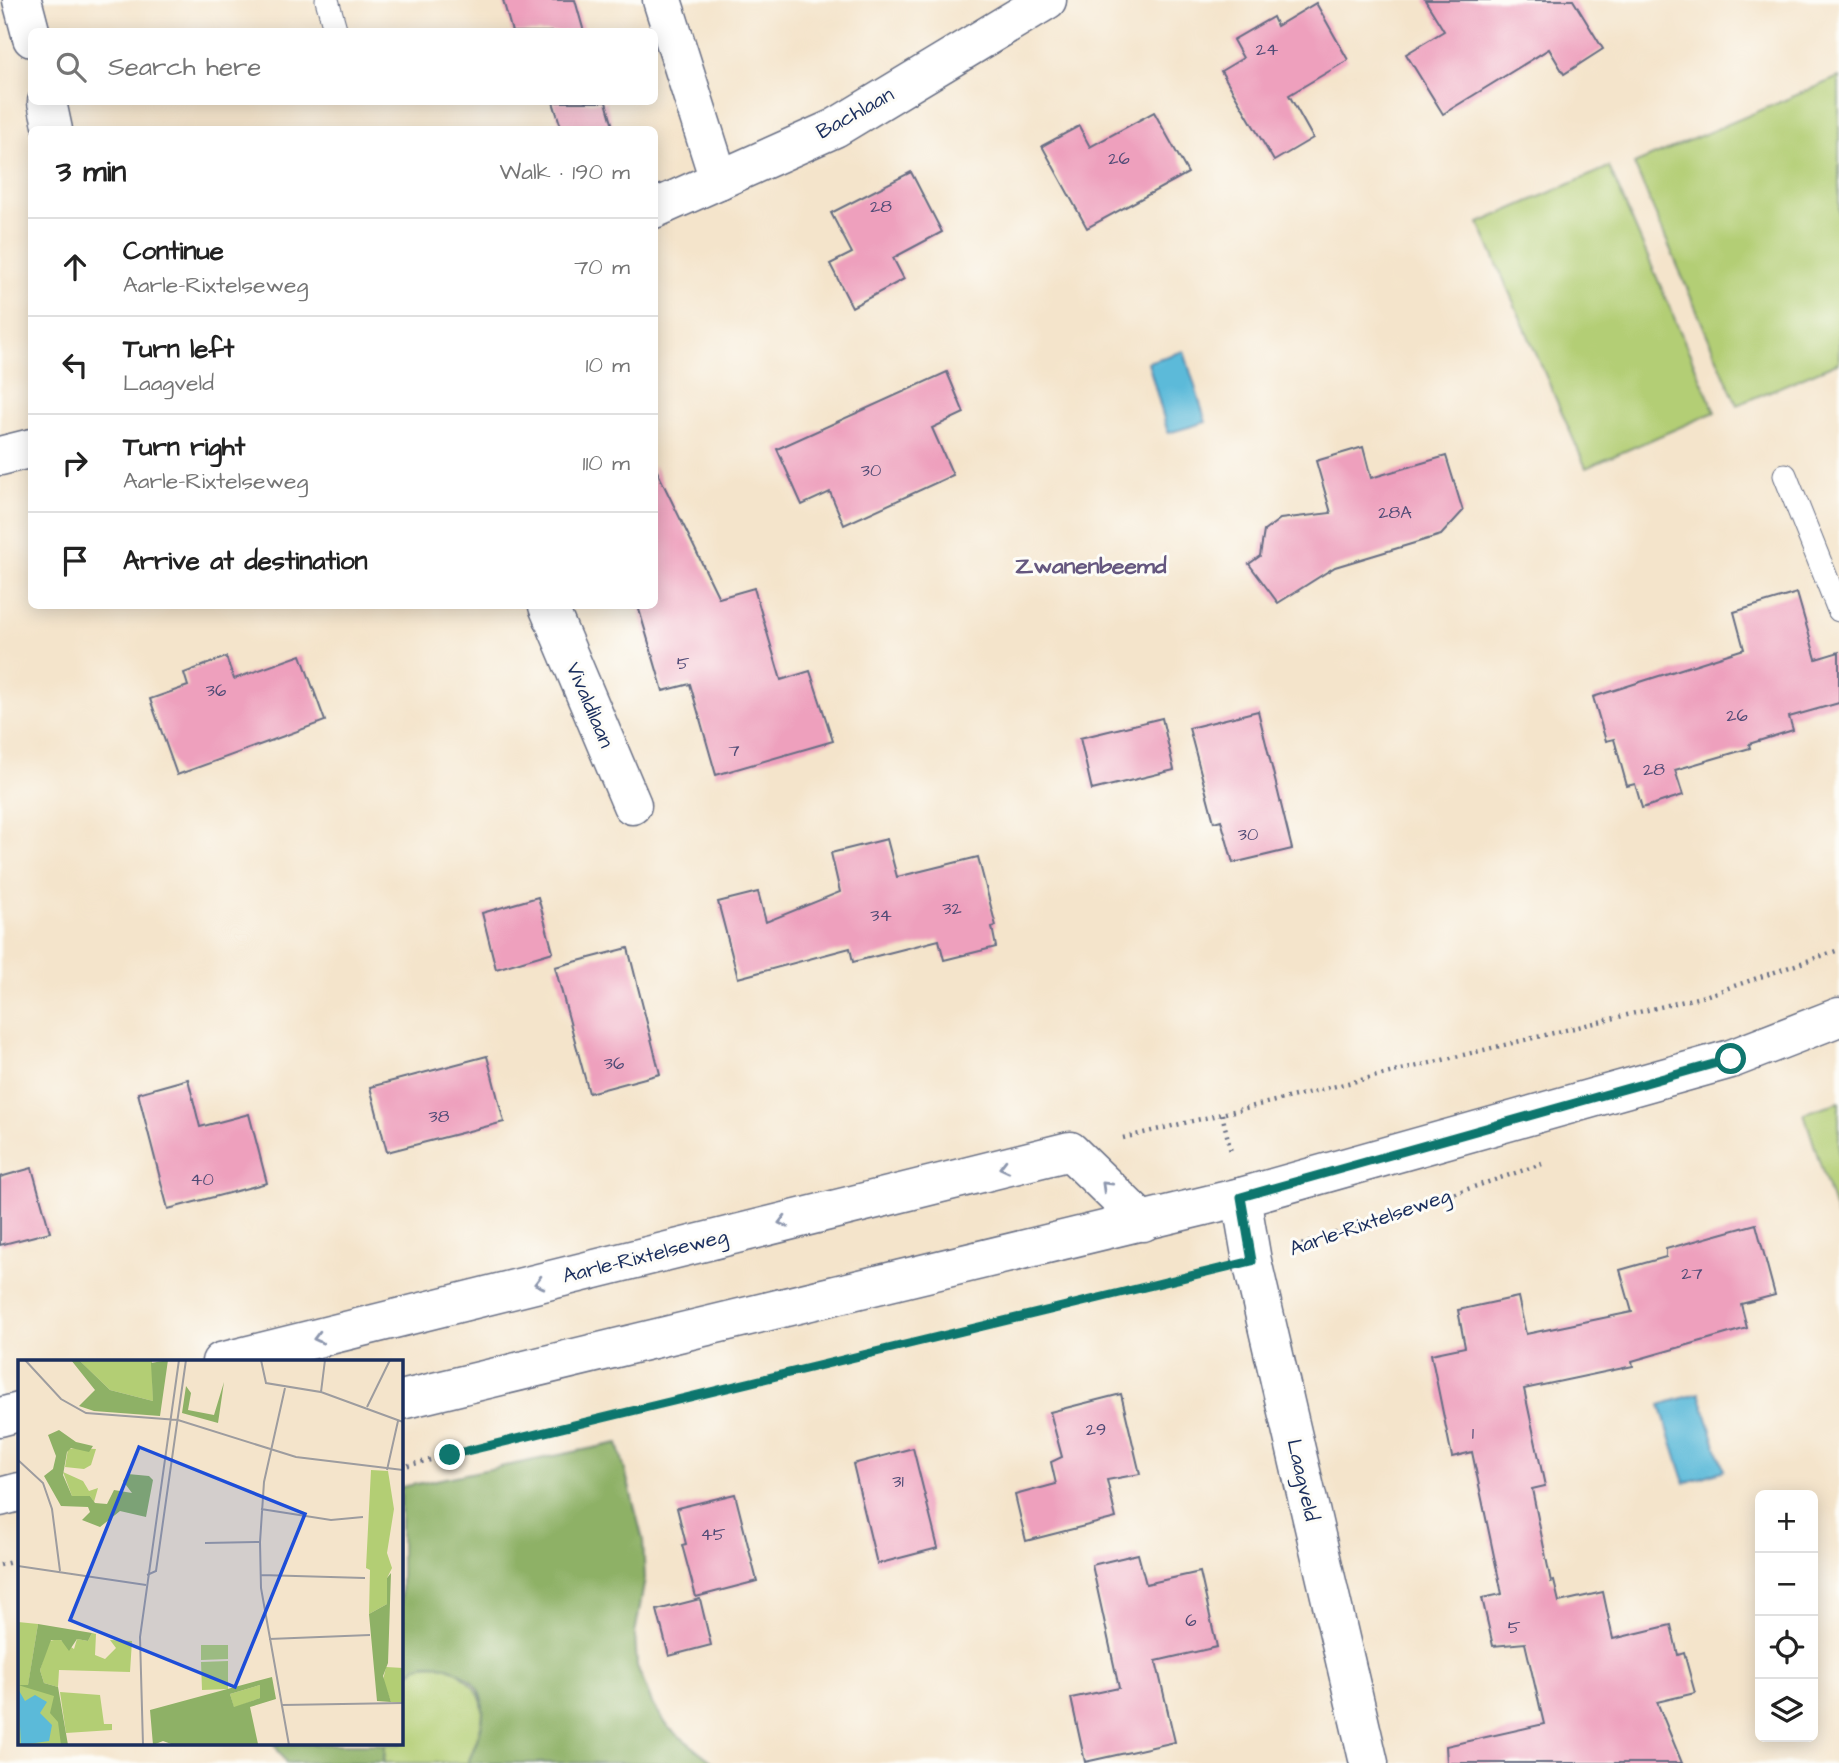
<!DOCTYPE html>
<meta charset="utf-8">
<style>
:root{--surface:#fff;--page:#f2f2f2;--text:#222;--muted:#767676;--line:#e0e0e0}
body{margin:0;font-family:"Architects Daughter",sans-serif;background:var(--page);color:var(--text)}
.controls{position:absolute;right:21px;bottom:21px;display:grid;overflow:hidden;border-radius:10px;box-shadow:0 4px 18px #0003}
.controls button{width:63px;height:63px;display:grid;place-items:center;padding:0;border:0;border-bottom:2px solid var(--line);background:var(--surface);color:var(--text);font:35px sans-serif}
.stop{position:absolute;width:21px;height:21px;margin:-16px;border:5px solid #0f766e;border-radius:50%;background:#fff}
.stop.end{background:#0f766e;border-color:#fff;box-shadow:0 2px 7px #0008}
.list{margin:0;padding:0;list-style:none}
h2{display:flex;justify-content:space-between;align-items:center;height:91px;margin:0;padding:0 28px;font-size:30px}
h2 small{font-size:23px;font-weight:400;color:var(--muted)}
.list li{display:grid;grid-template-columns:46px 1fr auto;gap:21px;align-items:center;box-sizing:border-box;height:98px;padding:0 28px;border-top:2px solid var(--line)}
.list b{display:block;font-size:26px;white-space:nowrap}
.list p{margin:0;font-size:23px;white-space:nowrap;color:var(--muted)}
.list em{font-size:23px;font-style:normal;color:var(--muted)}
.icon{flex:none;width:38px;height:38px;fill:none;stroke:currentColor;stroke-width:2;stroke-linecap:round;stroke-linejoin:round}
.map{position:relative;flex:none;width:1839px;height:1763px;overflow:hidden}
.search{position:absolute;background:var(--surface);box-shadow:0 4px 18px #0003;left:28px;top:28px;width:630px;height:77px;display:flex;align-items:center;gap:18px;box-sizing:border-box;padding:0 24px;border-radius:10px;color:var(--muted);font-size:26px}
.panel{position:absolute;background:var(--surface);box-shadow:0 4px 18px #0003;left:28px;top:126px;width:630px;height:483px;border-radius:10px}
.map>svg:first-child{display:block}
.green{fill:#b3ce74;stroke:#677e69;stroke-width:2}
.forest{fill:#8eb166;stroke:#547062;stroke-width:2}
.water{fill:#5bbad9;stroke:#3b749c;stroke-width:2}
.building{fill:#eea0bd}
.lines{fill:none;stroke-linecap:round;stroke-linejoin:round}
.service-casing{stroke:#676e84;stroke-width:25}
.minor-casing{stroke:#676e84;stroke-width:41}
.tertiary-casing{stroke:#676e84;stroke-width:41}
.path{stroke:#676e84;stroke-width:4.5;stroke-dasharray:2 5;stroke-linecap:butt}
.service{stroke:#fff;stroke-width:23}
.minor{stroke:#fff;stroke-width:38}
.tertiary{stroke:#fff;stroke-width:38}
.oneway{stroke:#8d97ae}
.route{stroke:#0f766e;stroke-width:9}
.labels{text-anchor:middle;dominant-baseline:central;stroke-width:6;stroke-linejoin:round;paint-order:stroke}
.number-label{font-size:18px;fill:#504b76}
.street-label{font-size:21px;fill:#1b2f5e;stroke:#fdfcf7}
.neighbourhood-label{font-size:23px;font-weight:bold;fill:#65577f;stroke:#fdfcf7}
.inset-road{fill:none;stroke:#9d9c9f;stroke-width:2}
.view{fill:#1d4ed8;fill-opacity:0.15;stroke:#1d4ed8;stroke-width:3.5}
.inset-edge{fill:none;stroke:#1b2f5e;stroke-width:3.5}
</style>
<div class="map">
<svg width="1839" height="1763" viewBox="0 0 1839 1763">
<rect width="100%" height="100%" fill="#fdfcf7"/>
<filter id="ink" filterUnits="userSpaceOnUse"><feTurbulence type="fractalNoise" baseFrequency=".0143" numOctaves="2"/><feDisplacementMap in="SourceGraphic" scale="14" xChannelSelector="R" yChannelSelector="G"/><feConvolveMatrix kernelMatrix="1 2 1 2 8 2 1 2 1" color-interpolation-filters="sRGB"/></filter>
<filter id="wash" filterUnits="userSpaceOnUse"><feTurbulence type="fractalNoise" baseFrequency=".00686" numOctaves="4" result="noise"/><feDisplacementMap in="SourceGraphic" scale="28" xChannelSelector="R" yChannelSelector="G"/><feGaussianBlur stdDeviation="1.57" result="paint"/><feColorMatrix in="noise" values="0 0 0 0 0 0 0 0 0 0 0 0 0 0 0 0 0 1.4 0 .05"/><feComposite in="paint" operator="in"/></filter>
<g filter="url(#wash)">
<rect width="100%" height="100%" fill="#f4e4cb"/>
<!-- green -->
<g class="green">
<polygon points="1839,77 1839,362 1737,405 1634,164"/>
<polygon points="1609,167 1715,412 1586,468 1479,223"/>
<polygon points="1839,1102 1839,1223 1804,1113"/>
<path d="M446,1664C494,1697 488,1712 468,1763H384L385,1744H401L402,1679L419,1665Z"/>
</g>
<!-- forest -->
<g class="forest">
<path d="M618,1443L643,1540L645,1579L635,1634L637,1666L652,1703L669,1728L714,1763H468C476,1743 487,1722 482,1700C477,1677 444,1660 422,1665C414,1666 406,1675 401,1681V1487Z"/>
<polygon points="274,1744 385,1744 384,1762 286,1763"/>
</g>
<!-- water -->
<g class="water">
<polygon points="1184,351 1206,422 1168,433 1148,362"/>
<polygon points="1699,1393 1724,1470 1685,1483 1660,1405"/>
</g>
<g id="blocks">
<!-- building -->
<g class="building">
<polygon points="503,0 575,0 584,32 512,32"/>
<polygon points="1425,0 1573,0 1603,49 1564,74 1549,49 1443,114 1406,54 1444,31"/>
<polygon points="1316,3 1348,60 1289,95 1313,138 1274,161 1221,71 1243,58 1233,40 1273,17 1277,26"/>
<polygon points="553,102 606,102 614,130 562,130"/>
<polygon points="1154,112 1188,173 1087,228 1042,146 1079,126 1090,147"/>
<polygon points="911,172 942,232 893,258 904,279 852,307 830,264 852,253 831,213"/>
<polygon points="947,372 964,413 932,428 953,475 844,525 830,492 802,505 777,449"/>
<polygon points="1363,447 1371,478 1446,456 1463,511 1441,535 1335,567 1278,603 1249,564 1260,556 1264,531 1280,519 1331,513 1316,461"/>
<polygon points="654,465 719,598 754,588 781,680 810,671 833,741 716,775 690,684 663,691 638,606 654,606"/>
<polygon points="1797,593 1816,659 1839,652 1839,703 1789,717 1793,730 1749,744 1750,748 1675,770 1683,795 1642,808 1635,784 1627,786 1614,739 1606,741 1593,697 1744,649 1734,612"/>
<polygon points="301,655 325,721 177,775 150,699 188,686 184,673 226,657 234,679"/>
<polygon points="1258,711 1292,849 1233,863 1221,820 1214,822 1189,728"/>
<polygon points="1162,718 1174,770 1092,790 1080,738"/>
<polygon points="887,839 897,877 978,857 996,926 992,927 996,947 944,960 939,940 853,962 850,948 738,978 718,902 758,892 766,922 840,892 831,853"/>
<polygon points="538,897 553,952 496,969 482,913"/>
<polygon points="628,948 660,1074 589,1093 555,967"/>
<polygon points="487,1056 504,1122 387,1152 370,1087"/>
<polygon points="188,1079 200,1127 249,1114 267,1183 168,1209 138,1093"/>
<polygon points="32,1168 50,1232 0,1245 0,1177"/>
<polygon points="1756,1224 1775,1295 1741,1304 1747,1328 1632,1361 1633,1366 1524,1389 1545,1486 1532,1489 1551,1582 1554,1581 1559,1602 1603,1592 1613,1639 1671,1625 1678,1655 1684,1653 1695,1693 1657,1702 1682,1763 1447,1763 1446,1746 1544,1724 1525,1643 1493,1646 1482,1598 1502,1594 1472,1452 1452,1457 1431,1354 1465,1347 1458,1310 1518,1297 1526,1334 1632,1312 1620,1270 1666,1257 1666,1249"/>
<polygon points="1121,1394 1140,1474 1107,1480 1116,1518 1026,1541 1015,1495 1056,1484 1051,1462 1062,1457 1050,1412"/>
<polygon points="913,1448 938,1548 877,1564 853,1464"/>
<polygon points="735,1494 757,1581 696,1597 682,1545 686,1544 677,1508"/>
<polygon points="1138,1554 1146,1584 1200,1572 1217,1647 1156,1661 1175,1742 1085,1762 1071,1698 1119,1688 1092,1565"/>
<polygon points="700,1599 711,1645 669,1656 657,1610"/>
</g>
</g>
</g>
<g filter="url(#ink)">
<use href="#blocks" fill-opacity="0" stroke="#676e84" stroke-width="2"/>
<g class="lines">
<defs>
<g id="service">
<polyline points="327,0 336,32"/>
<polyline points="1785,475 1839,610"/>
</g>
<g id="minor">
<polyline points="22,0 32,38"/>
<polyline points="662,0 719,180"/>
<polyline points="47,102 53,130"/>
<polyline points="654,209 835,128 1047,0"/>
<polyline points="0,456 32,448"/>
<polyline points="548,606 632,805"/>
<polyline points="1241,1197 1252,1261 1369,1763"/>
<polyline points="221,1362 1070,1151 1143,1222"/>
<polyline points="0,1417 19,1412"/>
</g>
<g id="tertiary">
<polyline points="401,1400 1241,1197 1731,1059 1839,1017"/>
<polyline points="0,1497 19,1492"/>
</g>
</defs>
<!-- service casing -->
<use href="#service" class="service-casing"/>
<!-- minor casing -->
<use href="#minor" class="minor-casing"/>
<!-- tertiary casing -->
<use href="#tertiary" class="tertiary-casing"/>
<!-- path -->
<g class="path">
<polyline points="1222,1114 1231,1152"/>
<polyline points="1123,1138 1705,996 1839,950"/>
<polyline points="1295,1247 1542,1164"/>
<polyline points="401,1467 1210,1272"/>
<polyline points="0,1565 19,1560"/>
</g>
<!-- service -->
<use href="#service" class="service"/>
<!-- minor -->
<use href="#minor" class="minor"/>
<!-- tertiary -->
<use href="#tertiary" class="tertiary"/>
</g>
<!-- one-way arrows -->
<defs><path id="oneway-chevron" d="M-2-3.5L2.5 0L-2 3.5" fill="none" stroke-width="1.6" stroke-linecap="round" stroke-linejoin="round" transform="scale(1.75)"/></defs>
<g class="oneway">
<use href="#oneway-chevron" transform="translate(1004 1167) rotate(166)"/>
<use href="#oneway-chevron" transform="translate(1106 1186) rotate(-136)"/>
<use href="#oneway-chevron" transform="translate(783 1222) rotate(166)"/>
<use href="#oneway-chevron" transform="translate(539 1283) rotate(166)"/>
<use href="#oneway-chevron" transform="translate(318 1338) rotate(166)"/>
</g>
</g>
<g class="lines" filter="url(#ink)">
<!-- route -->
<polyline class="route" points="450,1455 1252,1261 1241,1197 1731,1059"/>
</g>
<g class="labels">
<!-- number labels -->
<g class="number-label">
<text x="1267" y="49">24</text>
<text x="1119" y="158">26</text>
<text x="881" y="206">28</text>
<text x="871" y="470">30</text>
<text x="1395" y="512">28A</text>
<text x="683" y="663">5</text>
<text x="216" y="690">36</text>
<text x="1737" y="715">26</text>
<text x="734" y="750">7</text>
<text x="1654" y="769">28</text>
<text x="1248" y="834">30</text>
<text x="952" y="908">32</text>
<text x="881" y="915">34</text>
<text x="614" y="1063">36</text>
<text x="439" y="1116">38</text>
<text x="202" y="1179">40</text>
<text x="1692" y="1273">27</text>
<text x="1096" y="1429">29</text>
<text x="1473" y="1433">1</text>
<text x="898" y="1481">31</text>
<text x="713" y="1534">45</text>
<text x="1191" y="1620">6</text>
<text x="1514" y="1627">5</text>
</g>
<!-- street labels -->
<g class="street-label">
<text transform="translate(855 113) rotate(-29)">Bachlaan</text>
<text transform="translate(590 705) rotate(67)">Vivaldilaan</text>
<text transform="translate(1370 1222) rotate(-19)">Aarle-Rixtelseweg</text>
<text transform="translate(645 1256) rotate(-14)">Aarle-Rixtelseweg</text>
<text transform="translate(1303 1480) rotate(77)">Laagveld</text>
</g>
<!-- neighbourhood labels -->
<g class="neighbourhood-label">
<text x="1091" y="566">Zwanenbeemd</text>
</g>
</g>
<!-- overview -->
<g transform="translate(18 1360)">
<rect width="385" height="385" fill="#f4e4cb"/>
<path d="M61,0H134L135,41L92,30ZM58,88L78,89L73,105L66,109L47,107L50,89ZM353,110L370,111L376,149L369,193L374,208L369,218V244L351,254L352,210L348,208ZM45,112L65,121L71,131L80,128L76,142L72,136H54ZM0,262L20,264L10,326L40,333L48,385H0ZM74,273L78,274L77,295L87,299L98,288L92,280L114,281L112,312L41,310L40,327L26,323L22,310L31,281L41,279L56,289L59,279L70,281ZM183,285H210V299L183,300ZM210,301V329L184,330L183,302ZM368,307L385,308V343L373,342L365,320ZM242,325V338L216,348L212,334ZM42,332L82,335L86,364H94V370L48,373Z" fill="#b3ce74"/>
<path d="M53,0H61L92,30L135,41L133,3L150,0L142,56L76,51L61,46L77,30ZM206,22L200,63L164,53L168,26L173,33L170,50L196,55ZM41,70L58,82L75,86L71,92L53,88L49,92L45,115L54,136H72L77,143L89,144L96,130L114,133L105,121L110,114L131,116L135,120L128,157L102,151L82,167L64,160L72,152L70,147L43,146L26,116L35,109L38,96L30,75ZM373,213L370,303L365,316L373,342L359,341L351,254L369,244V218ZM20,264L74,273L70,281L59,279L51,291L43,280H33L22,310L26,323L40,327L50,385H43L40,362L32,353L36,336L0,325H10ZM254,317L258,339L232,347L240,384L156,385L145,381L135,385L132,350ZM242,325V338L216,347L212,334Z" fill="#8eb166" fill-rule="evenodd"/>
<path d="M0,329L7,341L17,335L29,342L22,353L34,365L31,381L3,385Z" fill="#5bbad9"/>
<path class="inset-road" d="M7,0L43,39L68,53L160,60L278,97L385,110M243,0L248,23L303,32L307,0M267,28L246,122L242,182L243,228L271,385M303,32L385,62M349,47L372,0M0,100L25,123L34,149L42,211M369,110L380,61M243,149L313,160L345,157M187,183L242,182M0,206L128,225M129,215L138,211L168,0M243,215L347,218M251,279L352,275M264,345L385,343M125,385L122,277L161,0"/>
<path class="view" d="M121,87L287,154L217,327L52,260Z"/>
<rect width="385" height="385" class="inset-edge"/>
</g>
</svg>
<div class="controls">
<button>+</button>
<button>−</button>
<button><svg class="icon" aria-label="locate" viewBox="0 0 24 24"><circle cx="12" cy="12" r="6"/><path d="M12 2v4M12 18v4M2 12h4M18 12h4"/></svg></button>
<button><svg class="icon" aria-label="layers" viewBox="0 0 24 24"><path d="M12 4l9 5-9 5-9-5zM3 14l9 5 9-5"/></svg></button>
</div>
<div class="stop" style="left:1731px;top:1059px"></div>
<div class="stop end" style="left:450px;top:1455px"></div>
<div class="search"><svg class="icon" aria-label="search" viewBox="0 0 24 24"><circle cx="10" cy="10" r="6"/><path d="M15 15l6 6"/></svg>Search here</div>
<section class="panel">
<h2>3 min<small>Walk · 190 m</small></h2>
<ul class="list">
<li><svg class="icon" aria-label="ahead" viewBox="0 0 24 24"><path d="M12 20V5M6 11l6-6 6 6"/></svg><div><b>Continue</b><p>Aarle-Rixtelseweg</p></div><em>70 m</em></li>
<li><svg class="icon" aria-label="left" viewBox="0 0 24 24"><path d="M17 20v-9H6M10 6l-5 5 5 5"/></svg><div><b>Turn left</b><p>Laagveld</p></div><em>10 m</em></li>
<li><svg class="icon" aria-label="right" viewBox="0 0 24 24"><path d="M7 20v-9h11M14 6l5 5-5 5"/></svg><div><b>Turn right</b><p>Aarle-Rixtelseweg</p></div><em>110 m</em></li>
<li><svg class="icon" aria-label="arrive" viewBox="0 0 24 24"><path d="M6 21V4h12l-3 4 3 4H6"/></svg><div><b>Arrive at destination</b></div></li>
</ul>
</section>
</div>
